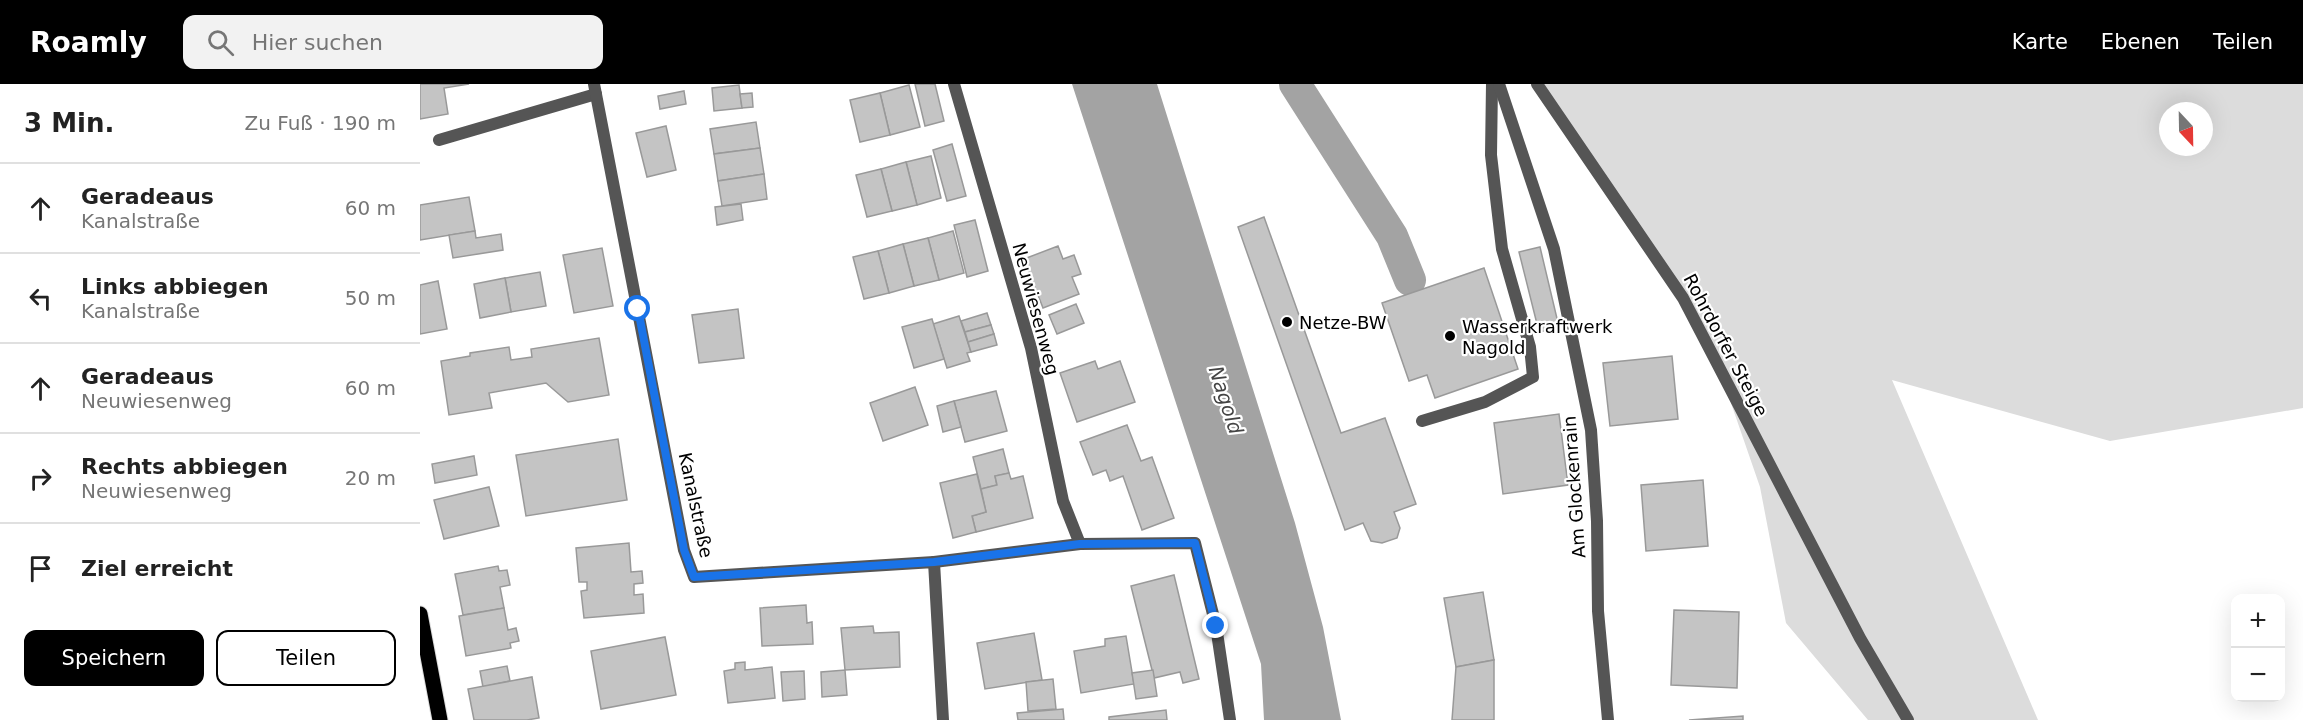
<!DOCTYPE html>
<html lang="de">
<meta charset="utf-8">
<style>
:root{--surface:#fff;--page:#f2f2f2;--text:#222;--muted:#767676;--line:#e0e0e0;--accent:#000}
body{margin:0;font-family:"DejaVu Sans",sans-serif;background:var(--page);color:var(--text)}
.controls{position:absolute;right:18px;bottom:18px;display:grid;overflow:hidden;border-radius:12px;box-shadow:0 6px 24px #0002}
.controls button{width:54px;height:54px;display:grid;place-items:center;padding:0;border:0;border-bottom:2px solid var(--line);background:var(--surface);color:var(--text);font:30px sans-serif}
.compass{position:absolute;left:1739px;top:18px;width:54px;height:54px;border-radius:50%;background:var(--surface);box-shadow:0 6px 24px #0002;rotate:158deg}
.stop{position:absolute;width:18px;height:18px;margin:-14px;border:4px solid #1a73e8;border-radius:50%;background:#fff}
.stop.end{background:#1a73e8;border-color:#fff;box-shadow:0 2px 6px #0008}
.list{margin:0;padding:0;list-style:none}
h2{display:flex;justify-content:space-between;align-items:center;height:78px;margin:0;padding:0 24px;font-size:26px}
h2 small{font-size:20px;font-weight:400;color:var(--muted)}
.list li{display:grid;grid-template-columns:39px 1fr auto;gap:18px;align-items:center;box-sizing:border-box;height:90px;padding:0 24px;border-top:2px solid var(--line)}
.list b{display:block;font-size:22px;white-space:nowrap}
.list p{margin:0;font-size:20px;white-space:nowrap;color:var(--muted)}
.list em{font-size:20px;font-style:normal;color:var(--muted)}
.actions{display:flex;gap:12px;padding:18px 24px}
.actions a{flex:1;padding:14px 0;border:2px solid var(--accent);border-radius:12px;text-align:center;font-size:21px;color:var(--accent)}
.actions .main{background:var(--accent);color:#fff}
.icon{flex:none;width:33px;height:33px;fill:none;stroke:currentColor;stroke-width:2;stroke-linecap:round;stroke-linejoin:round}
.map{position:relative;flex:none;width:1883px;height:636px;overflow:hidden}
header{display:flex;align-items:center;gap:36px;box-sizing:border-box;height:84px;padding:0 30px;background:var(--accent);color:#fff}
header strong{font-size:28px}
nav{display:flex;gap:33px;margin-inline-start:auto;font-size:21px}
.search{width:420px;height:54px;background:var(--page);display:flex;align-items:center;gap:15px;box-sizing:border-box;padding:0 21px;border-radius:12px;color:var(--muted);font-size:22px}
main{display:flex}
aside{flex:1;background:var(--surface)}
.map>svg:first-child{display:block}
.green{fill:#dcdcdc;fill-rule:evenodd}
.water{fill:#a3a3a3}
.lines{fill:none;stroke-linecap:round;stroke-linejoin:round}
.canal{stroke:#a3a3a3;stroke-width:32}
.building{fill:#c4c4c4;stroke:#999;stroke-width:1.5}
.primary-casing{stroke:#dbdbdb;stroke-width:17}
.lane{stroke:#555;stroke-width:12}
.street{stroke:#555;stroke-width:12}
.primary{stroke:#000;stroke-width:15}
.route{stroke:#1a73e8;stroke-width:8}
.poi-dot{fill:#000;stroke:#fff;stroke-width:2}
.labels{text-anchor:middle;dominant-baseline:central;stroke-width:4.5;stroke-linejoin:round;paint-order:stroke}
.street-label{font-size:18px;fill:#000;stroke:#fff}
.poi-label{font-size:18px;fill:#000;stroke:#fff;text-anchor:start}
.water-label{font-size:20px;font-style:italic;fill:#444;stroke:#fff}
</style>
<header>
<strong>Roamly</strong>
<div class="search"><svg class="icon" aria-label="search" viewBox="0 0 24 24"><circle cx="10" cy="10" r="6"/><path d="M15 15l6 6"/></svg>Hier suchen</div>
<nav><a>Karte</a><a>Ebenen</a><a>Teilen</a></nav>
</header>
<main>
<aside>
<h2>3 Min.<small>Zu Fuß · 190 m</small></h2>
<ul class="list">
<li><svg class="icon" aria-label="ahead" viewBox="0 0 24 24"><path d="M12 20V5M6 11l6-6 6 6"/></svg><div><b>Geradeaus</b><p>Kanalstraße</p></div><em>60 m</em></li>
<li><svg class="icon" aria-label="left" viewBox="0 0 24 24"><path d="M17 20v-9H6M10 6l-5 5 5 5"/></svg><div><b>Links abbiegen</b><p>Kanalstraße</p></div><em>50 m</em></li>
<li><svg class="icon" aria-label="ahead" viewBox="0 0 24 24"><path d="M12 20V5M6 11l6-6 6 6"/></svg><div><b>Geradeaus</b><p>Neuwiesenweg</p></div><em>60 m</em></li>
<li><svg class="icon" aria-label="right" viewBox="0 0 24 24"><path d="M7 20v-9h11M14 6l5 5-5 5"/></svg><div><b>Rechts abbiegen</b><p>Neuwiesenweg</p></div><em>20 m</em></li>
<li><svg class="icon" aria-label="arrive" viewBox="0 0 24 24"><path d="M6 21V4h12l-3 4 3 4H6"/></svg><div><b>Ziel erreicht</b></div></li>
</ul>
<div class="actions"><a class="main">Speichern</a><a>Teilen</a></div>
</aside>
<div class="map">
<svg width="1883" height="636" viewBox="0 0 1883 636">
<rect width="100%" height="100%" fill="#fff"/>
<!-- green -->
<path class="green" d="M1123,0H1883V324L1690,357L1472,296L1618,636H1448L1366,539L1340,403L1285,244ZM1748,27H1784V63H1748Z"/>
<!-- water -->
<polygon class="water" points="652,0 737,0 875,439 903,543 921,636 844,636 841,580"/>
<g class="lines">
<!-- canal -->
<polyline class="canal" points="875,0 972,152 990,196"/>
</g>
<!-- building -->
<g class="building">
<polygon points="0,0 49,0 24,4 28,30 0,35"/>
<polygon points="495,0 515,0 524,37 505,42"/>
<polygon points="319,1 322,24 294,27 292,4"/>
<polygon points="489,1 500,43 470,51 460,9"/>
<polygon points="264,7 266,20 240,25 238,12"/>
<polygon points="332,9 333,23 322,24 320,10"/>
<polygon points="460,9 470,51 440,58 430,16"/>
<polygon points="336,38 340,64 294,70 290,45"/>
<polygon points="246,42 256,86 227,93 216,49"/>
<polygon points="532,60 546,112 527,117 513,66"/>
<polygon points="340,64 344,90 298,97 294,70"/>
<polygon points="511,72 521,114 497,121 486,78"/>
<polygon points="486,78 497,121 472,127 461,85"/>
<polygon points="461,85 472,127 447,133 436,91"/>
<polygon points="344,90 347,115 302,122 298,97"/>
<polygon points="49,113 55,147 0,156 0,121"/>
<polygon points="321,120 323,136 297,141 295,123"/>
<polygon points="844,133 921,349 965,334 996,420 974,428 980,444 977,454 962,459 951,457 943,439 925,446 818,143"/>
<polygon points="555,136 568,187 547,193 534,141"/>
<polygon points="55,147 56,154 81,150 83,166 33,174 29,151"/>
<polygon points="533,147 544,189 519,196 508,154"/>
<polygon points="508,154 519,196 494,202 483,160"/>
<polygon points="483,160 494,202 469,209 458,167"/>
<polygon points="638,162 643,175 654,171 661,190 652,193 659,210 623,224 604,175"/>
<polygon points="1120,163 1139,243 1119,248 1099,168"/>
<polygon points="182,164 193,222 154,229 143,171"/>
<polygon points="458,167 469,209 444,215 433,173"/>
<polygon points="1064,184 1098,285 1015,314 1007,291 989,297 962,219"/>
<polygon points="120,188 126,222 91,228 85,194"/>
<polygon points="85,194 91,228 60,234 54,200"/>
<polygon points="18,197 27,245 0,250 0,201"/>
<polygon points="656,220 664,239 637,250 629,231"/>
<polygon points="318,225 324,274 279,279 272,231"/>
<polygon points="567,229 571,241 545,248 541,237"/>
<polygon points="539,232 551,268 547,269 550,277 527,284 513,240"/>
<polygon points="512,235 524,275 494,284 482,243"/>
<polygon points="571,241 574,250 548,258 545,248"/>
<polygon points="574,250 577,261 551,268 548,258"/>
<polygon points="179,254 189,311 148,318 126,299 69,309 72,324 29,331 21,277 50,272 50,269 89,263 91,276 112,273 111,265"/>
<polygon points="1252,272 1258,335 1190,342 1183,279"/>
<polygon points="675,277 678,285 700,277 715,318 657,338 640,289"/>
<polygon points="495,303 508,341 463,357 450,319"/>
<polygon points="576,307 587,347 545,358 534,317"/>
<polygon points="534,317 541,343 523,348 517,322"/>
<polygon points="1139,330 1148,401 1083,410 1074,339"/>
<polygon points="707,341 721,377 732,373 754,434 722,446 703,392 690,397 686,386 673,391 660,358"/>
<polygon points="198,355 207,416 106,432 96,371"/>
<polygon points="583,365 589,389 575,392 577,401 561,405 553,373"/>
<polygon points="54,372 57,391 15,399 12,380"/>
<polygon points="589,389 591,395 603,392 613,434 556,448 552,432 566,428 561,405 577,401 575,392"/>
<polygon points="557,390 566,428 552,432 556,448 533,454 520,399"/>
<polygon points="1283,396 1288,462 1226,467 1221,401"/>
<polygon points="69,403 79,442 24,455 14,416"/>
<polygon points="209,459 211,488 222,487 223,499 214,500 214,511 223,510 224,529 164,534 161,507 167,506 167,498 159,498 156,464"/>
<polygon points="78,482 79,487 87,486 90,501 80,503 84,524 43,531 35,490"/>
<polygon points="754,491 779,595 763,599 760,588 734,594 711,502"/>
<polygon points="1063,508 1074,576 1036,583 1024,514"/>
<polygon points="386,521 387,539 392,538 393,560 342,562 340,524"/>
<polygon points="84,524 88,546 96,544 99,557 90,559 91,564 46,572 39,532"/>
<polygon points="1254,526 1319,528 1317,604 1251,601"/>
<polygon points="453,542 454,549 479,548 480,583 425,586 421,544"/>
<polygon points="614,549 622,596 565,605 557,559"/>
<polygon points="706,552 714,600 661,609 654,567 685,562 685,555"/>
<polygon points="245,553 256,611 181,625 171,567"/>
<polygon points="1074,576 1074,636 1032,636 1036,583"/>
<polygon points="325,578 325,586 352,583 355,614 308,619 304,587 315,585 315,579"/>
<polygon points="87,582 90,597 63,603 60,587"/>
<polygon points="425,586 427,611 402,613 401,588"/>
<polygon points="733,586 737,612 716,615 712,589"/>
<polygon points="384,587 385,615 363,617 361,588"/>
<polygon points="112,593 119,634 107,636 54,636 48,605"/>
<polygon points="633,595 636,625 608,627 606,598"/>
<polygon points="643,625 644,636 598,636 597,629"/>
<polygon points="746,626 747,636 689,636 689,633"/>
<polygon points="1323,632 1323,636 1269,636"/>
</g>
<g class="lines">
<defs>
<polyline id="primary" points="0,530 20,636"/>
</defs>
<!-- primary casing -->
<use href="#primary" class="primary-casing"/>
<!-- lane -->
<g class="lane">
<polyline points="19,56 176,10"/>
<polyline points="1002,337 1065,318 1113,293 1110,263 1082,165 1071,71 1072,0"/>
</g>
<!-- street -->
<g class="street">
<polyline points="174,0 264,466 274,493 514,478 523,636"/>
<polyline points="534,0 611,264 643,417 660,460"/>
<polyline points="1079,0 1134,165 1171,346 1177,437 1178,527 1188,636"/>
<polyline points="1117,0 1263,214 1440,554 1488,636"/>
<polyline points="514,478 660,460 775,459 796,542 810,636"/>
</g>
<!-- primary -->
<use href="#primary" class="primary"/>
</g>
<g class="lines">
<!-- route -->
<polyline class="route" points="218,225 264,466 274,493 514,478 660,460 775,459 796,542"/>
</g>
<!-- markers -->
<g class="poi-dot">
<circle cx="867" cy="238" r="6"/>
<circle cx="1030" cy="252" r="6"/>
</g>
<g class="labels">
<!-- street labels -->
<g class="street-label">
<text transform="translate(616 225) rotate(75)">Neuwiesenweg</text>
<text transform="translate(1306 261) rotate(62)">Rohrdorfer Steige</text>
<text transform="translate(1154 403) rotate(-94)">Am Glockenrain</text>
<text transform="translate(276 421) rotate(78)">Kanalstraße</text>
</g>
<!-- poi labels -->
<g class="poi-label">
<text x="879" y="238">Netze-BW</text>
<text x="1042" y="242">Wasserkraftwerk<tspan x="1042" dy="21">Nagold</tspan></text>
</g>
<!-- water labels -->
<g class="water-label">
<text transform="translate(806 316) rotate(72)">Nagold</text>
</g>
</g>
</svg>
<div class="controls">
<button>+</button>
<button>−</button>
</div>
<svg class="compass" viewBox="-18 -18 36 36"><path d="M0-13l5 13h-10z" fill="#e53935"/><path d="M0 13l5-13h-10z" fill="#767676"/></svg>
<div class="stop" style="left:218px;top:225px"></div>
<div class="stop end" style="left:796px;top:542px"></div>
</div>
</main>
